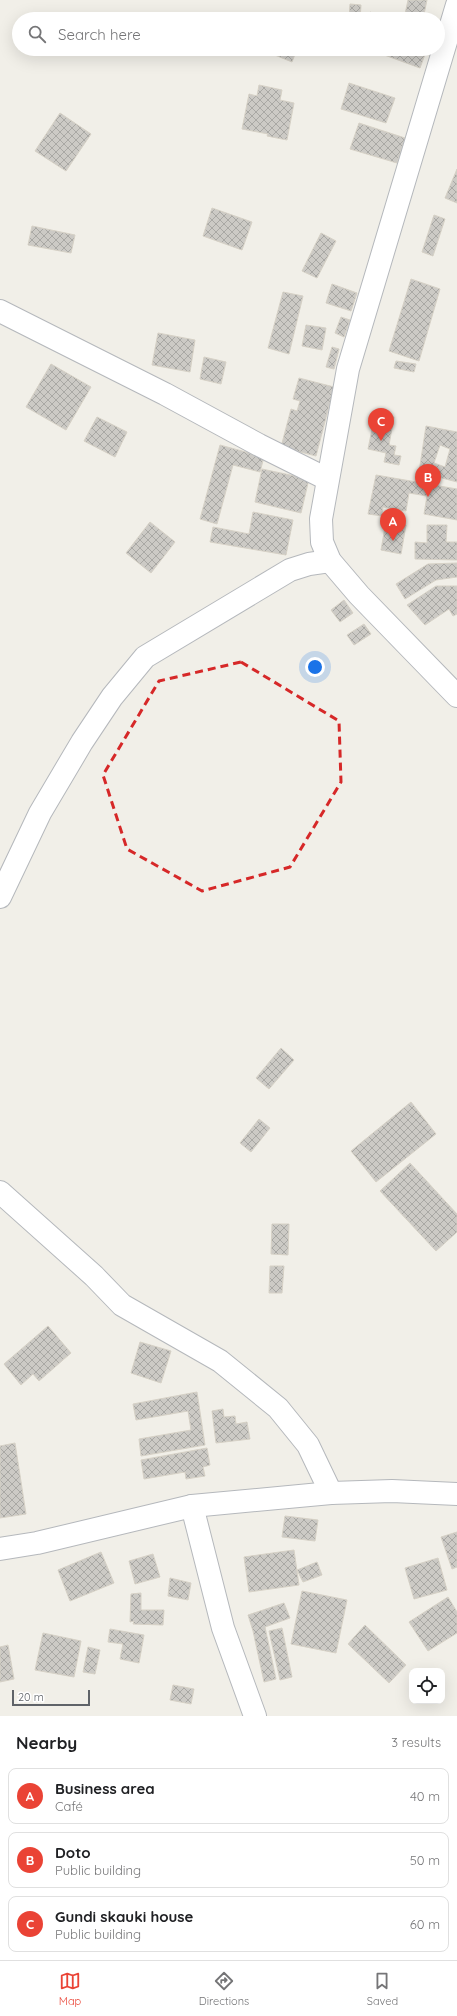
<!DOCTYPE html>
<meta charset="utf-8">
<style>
:root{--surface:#fff;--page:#f2f2f2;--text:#202124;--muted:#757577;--line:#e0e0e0;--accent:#ea4335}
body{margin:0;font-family:Quicksand,sans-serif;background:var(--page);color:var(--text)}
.controls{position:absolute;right:12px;bottom:12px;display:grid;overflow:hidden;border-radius:8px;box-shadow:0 4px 16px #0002}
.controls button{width:36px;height:36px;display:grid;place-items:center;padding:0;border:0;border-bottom:1px solid var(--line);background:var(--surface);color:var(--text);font:20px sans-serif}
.scale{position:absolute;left:12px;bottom:10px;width:78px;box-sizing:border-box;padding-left:4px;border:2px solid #5f6368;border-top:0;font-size:11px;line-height:14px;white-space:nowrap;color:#5f6368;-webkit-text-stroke:3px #fff;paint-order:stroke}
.you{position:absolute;left:315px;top:667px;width:14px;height:14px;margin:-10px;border:3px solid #fff;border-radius:50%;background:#1a73e8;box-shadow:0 0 0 6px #1a73e833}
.badge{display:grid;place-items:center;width:26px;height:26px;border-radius:50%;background:var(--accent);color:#fff;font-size:13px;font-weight:700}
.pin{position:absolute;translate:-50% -33px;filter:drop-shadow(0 1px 2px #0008)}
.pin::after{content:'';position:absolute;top:21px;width:14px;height:12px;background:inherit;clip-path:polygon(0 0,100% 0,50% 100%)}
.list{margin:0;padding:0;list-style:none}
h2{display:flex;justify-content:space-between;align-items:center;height:52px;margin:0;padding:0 16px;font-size:17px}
h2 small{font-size:13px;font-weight:400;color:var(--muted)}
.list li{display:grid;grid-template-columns:26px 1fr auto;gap:12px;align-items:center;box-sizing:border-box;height:56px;margin:0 8px 8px;padding:0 8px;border:1px solid var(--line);border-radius:8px}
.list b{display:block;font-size:15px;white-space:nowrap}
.list p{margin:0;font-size:13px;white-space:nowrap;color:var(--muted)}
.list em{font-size:13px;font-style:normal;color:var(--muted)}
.icon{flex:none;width:22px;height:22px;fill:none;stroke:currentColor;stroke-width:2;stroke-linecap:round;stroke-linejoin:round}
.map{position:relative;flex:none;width:457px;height:1716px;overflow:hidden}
.search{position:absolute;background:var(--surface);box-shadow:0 4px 16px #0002;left:12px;right:12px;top:12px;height:44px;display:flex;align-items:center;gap:10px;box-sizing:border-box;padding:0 14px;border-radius:22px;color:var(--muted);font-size:15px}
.sheet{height:244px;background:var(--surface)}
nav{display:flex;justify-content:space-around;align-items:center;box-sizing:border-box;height:56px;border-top:1px solid var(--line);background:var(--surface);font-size:11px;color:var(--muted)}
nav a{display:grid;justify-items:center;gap:2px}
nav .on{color:var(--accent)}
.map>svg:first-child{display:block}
.building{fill:url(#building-cross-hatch);stroke:#d6d1c6;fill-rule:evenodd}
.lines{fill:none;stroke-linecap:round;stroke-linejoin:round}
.minor-casing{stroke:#b5b8bc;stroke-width:24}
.minor{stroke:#fff;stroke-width:22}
.marked{fill:none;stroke:#d62828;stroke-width:3;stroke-dasharray:8 5;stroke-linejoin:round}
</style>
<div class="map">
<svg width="457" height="1716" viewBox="0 0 457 1716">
<defs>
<pattern id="building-cross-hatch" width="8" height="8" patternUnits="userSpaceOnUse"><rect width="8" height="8" fill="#cccac5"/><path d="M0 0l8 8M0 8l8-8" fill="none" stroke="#a9a8a4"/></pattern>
</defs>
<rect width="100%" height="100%" fill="#f1efe8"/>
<!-- building -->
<g class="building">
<polygon points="408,0 427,0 423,19 404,19"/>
<polygon points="350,4 361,5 360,19 349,19"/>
<polygon points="370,12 389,19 368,19"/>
<polygon points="271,49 297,49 292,62 270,53"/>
<polygon points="368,49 427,49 420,68"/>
<polygon points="349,83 395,98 386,123 341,109"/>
<polygon points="259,85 282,90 280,100 294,103 287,140 267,136 268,134 242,129 249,94 257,96"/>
<polygon points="60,113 91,134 66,171 35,151"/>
<polygon points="359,123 405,138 397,163 350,149"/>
<polygon points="457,169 457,203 445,198"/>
<polygon points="212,208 252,222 242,250 203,236"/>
<polygon points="434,215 445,219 433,256 422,252"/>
<polygon points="32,226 75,235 71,253 28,245"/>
<polygon points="321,233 336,241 317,278 302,271"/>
<polygon points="411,279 440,289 419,361 389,351"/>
<polygon points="332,284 357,293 351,311 326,303"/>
<polygon points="283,292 303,296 289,354 268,348"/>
<polygon points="341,317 350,320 344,337 335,333"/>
<polygon points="306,325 326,328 322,350 302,346"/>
<polygon points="158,333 195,340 190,372 152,365"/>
<polygon points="332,347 339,349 334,369 326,367"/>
<polygon points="204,357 226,362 221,384 200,379"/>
<polygon points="396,361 416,364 414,372 394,368"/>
<polygon points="51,364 91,387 66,430 26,407"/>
<polygon points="299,378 334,387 316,456 281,447 291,409 297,411 300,401 293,399"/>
<polygon points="375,414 394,417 389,445 396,446 394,455 401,456 399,465 384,462 386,453 368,449"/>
<polygon points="97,417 127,432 115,457 84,441"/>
<path d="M426,426L457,432V482L419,472ZM440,445L450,449L445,467L434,463Z"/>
<polygon points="220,445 264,457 260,472 233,465 217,524 200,519"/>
<polygon points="262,469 309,479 301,513 255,502"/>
<polygon points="376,475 457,489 457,520 424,514 427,496 409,493 406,511 383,507 382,516 368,514"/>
<polygon points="253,512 293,520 286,555 210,542 213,527 249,534"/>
<polygon points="386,521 406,525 401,554 381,550"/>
<polygon points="150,522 175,542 151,573 126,553"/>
<polygon points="427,525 447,525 446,542 457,542 457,560 415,559 415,542 427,543"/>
<polygon points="457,563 457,577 436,580 405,599 396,584 428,564"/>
<polygon points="436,586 457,586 457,614 453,616 449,609 425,625 407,605"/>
<polygon points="344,600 353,613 340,622 331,610"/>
<polygon points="364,624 371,634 354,645 347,635"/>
<polygon points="281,1048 294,1060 269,1089 256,1078"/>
<polygon points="411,1102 436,1134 376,1182 351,1151"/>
<polygon points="259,1119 270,1128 251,1152 240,1143"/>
<polygon points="410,1163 457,1214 457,1232 436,1251 380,1191"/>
<polygon points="272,1224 289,1224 288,1255 271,1254"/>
<polygon points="270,1266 284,1266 282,1293 269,1293"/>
<polygon points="48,1326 71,1353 39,1381 33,1374 21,1385 4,1364"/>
<polygon points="140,1342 171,1351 161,1383 131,1373"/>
<polygon points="197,1392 205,1445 141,1456 139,1439 191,1430 188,1411 136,1420 133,1404"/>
<polygon points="223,1409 224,1417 235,1416 236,1424 247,1422 250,1439 216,1443 212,1411"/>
<polygon points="15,1443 26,1514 0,1518 0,1446"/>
<polygon points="207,1448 210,1465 203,1467 205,1476 186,1479 185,1472 144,1479 141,1460"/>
<polygon points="285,1516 318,1520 315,1541 282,1537"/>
<polygon points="457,1532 457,1567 452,1569 441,1537"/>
<polygon points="294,1550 299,1585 249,1592 244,1557"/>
<polygon points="101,1552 114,1583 70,1601 58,1570"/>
<polygon points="153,1554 160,1577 135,1584 129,1561"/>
<polygon points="438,1558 447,1590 414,1599 405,1568"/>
<polygon points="317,1562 322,1575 303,1582 297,1570"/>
<polygon points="170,1578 191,1583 188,1600 168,1596"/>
<polygon points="302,1591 347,1600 336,1653 291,1644"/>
<polygon points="141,1593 141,1610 164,1610 163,1625 133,1624 134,1621 130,1622 131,1594"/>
<polygon points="448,1597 457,1612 457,1633 428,1651 409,1622"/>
<polygon points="284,1603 290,1618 265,1627 276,1679 264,1682 253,1631 248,1615"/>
<polygon points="365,1625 406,1665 389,1683 348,1644"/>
<polygon points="282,1628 292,1677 280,1680 269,1631"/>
<polygon points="110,1629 144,1635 139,1663 120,1659 123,1644 108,1642"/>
<polygon points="43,1633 81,1641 74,1677 35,1670"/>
<polygon points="8,1645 14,1679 0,1682 0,1647"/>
<polygon points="88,1647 100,1650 95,1674 83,1672"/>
<polygon points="173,1685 194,1689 191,1704 170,1700"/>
</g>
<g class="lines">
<defs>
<g id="minor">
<polyline points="457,5 348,369 321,519 322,542 330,561 359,595 457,696"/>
<polyline points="0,311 165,394 259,445 327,479"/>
<polyline points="0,897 40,813 82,742 112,697 145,657 290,570 309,564 330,561"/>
<polyline points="0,1192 94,1276 122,1305 220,1361 278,1408 308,1445 331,1493"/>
<polyline points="192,1506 223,1628 255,1716"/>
<polyline points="0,1549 37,1543 192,1506 331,1493 392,1491 457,1494"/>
</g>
</defs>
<!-- minor casing -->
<use href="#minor" class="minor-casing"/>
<!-- minor -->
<use href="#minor" class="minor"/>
</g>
<!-- marked area -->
<path class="marked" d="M241,662L339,721L341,782L290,867L202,891L127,849L103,775L159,681Z"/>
</svg>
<div class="controls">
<button><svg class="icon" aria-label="locate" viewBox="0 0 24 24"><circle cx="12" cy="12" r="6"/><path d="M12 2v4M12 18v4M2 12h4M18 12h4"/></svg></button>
</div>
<div class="scale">20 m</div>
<div class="you"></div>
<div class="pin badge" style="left:393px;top:541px">A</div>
<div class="pin badge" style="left:428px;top:497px">B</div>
<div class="pin badge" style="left:381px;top:441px">C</div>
<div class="search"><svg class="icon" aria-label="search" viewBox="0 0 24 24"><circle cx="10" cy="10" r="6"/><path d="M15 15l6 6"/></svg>Search here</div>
</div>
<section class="sheet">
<h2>Nearby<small>3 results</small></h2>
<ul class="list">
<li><span class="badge">A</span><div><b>Business area</b><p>Café</p></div><em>40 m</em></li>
<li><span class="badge">B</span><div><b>Doto</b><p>Public building</p></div><em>50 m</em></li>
<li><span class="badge">C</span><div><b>Gundi skauki house</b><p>Public building</p></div><em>60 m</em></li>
</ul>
</section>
<nav>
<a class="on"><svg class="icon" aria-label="map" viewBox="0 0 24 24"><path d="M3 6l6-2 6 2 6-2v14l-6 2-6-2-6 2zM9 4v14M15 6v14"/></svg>Map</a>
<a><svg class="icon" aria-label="directions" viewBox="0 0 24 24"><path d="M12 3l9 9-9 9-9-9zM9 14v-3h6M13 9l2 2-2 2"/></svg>Directions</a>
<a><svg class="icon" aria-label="saved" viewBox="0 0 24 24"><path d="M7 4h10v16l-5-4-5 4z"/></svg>Saved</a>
</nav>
